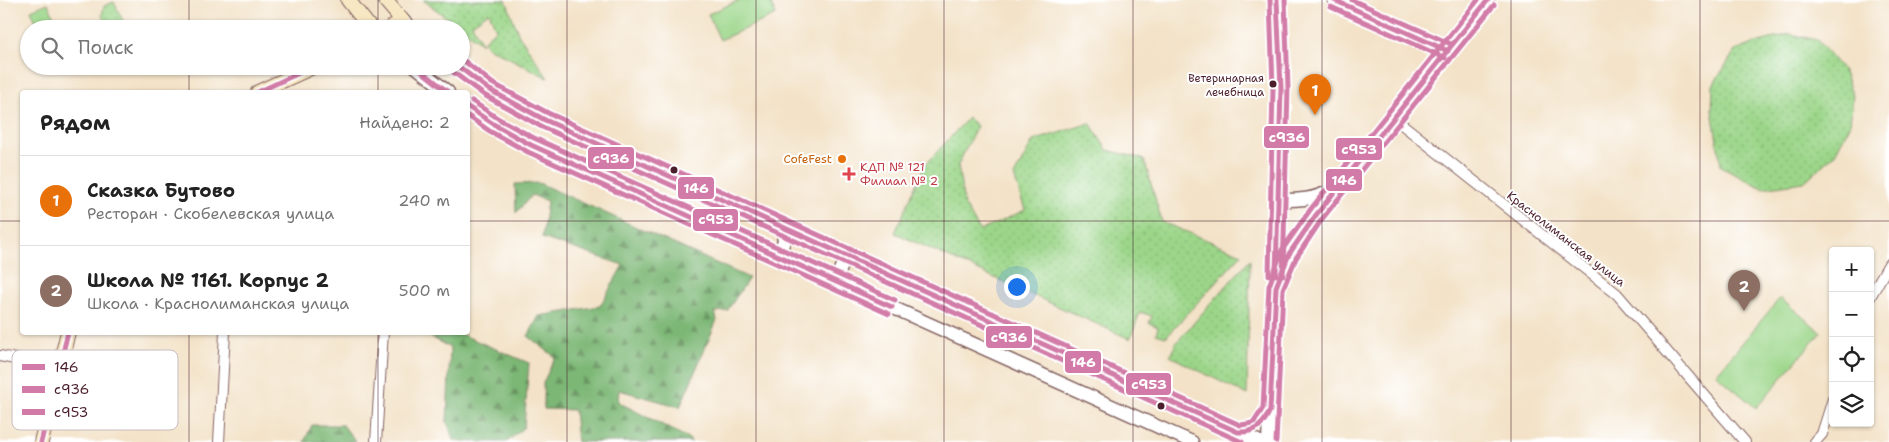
<!DOCTYPE html>
<html lang="ru">
<meta charset="utf-8">
<style>
:root{--surface:#fff;--page:#f2f2f2;--text:#222;--muted:#767676;--line:#e0e0e0;--accent:#c8321e}
body{margin:0;font-family:"Shantell Sans",sans-serif;background:var(--page);color:var(--text)}
.controls{position:absolute;right:15px;bottom:15px;display:grid;overflow:hidden;border-radius:5px;box-shadow:0 1px 4px #0004}
.controls button{width:45px;height:45px;display:grid;place-items:center;padding:0;border:0;border-bottom:1px solid var(--line);background:var(--surface);color:var(--text);font:25px sans-serif}
.you{position:absolute;left:1016px;top:286px;width:18px;height:18px;margin:-12px;border:4px solid #fff;border-radius:50%;background:#1a73e8;box-shadow:0 0 0 8px #1a73e833}
.badge{display:grid;place-items:center;width:32px;height:32px;border-radius:50%;background:var(--accent);color:#fff;font-size:16px;font-weight:700}
.pin{position:absolute;translate:-50% -41px;filter:drop-shadow(0 1px 2px #0008)}
.pin::after{content:'';position:absolute;top:26px;width:18px;height:15px;background:inherit;clip-path:polygon(0 0,100% 0,50% 100%)}
.list{margin:0;padding:0;list-style:none}
h2{display:flex;justify-content:space-between;align-items:center;height:65px;margin:0;padding:0 20px;font-size:21px}
h2 small{font-size:16px;font-weight:400;color:var(--muted)}
.list li{display:grid;grid-template-columns:32px 1fr auto;gap:15px;align-items:center;box-sizing:border-box;height:90px;padding:0 20px;border-top:1px solid var(--line)}
.list b{display:block;font-size:19px;white-space:nowrap}
.list p{margin:0;font-size:16px;white-space:nowrap;color:var(--muted)}
.list em{font-size:16px;font-style:normal;color:var(--muted)}
.icon{flex:none;width:28px;height:28px;fill:none;stroke:currentColor;stroke-width:2;stroke-linecap:round;stroke-linejoin:round}
.map{position:relative;flex:none;width:1889px;height:442px;overflow:hidden}
.search{position:absolute;background:var(--surface);box-shadow:0 1px 4px #0004;left:20px;top:20px;width:450px;height:55px;display:flex;align-items:center;gap:12px;box-sizing:border-box;padding:0 18px;border-radius:28px;color:var(--muted);font-size:19px}
.panel{position:absolute;background:var(--surface);box-shadow:0 1px 4px #0004;left:20px;top:90px;width:450px;height:245px;border-radius:5px}
.map>svg:first-child{display:block}
.grass{fill:url(#grass-dots);stroke:#727a5a}
.forest{fill:url(#forest-firs);stroke:#636b50}
.pitch{fill:#9bd689;stroke:#727a5a}
.lines{fill:none;stroke-linecap:round;stroke-linejoin:round}
.minor-casing{stroke:#856362;stroke-width:12}
.tertiary-casing{stroke:#856362;stroke-width:15}
.secondary-casing{stroke:#856362;stroke-width:16}
.minor{stroke:#fff;stroke-width:10}
.tertiary{stroke:#fff;stroke-width:12}
.secondary{stroke:#f7e8c3;stroke-width:14}
.bus-1-casing{stroke:#fff;stroke-width:9}
.bus-2-casing{stroke:#fff;stroke-width:9}
.bus-3-casing{stroke:#fff;stroke-width:9}
.bus-1{stroke:#d27ba8;stroke-width:5}
.bus-2{stroke:#d27ba8;stroke-width:5}
.bus-3{stroke:#d27ba8;stroke-width:5}
.grid{fill:none;stroke:#4a1f2b;stroke-width:1;stroke-opacity:0.55}
.bus-dot{fill:#4a1f2b;stroke:#fff;stroke-width:2}
.food-dot{fill:#e8710a;stroke:#fff;stroke-width:2}
.health-dot{fill:#e0444e;stroke:#fff;stroke-width:2}
.labels{text-anchor:middle;dominant-baseline:central;stroke-width:4;stroke-linejoin:round;paint-order:stroke}
.bus-label{font-size:11px;fill:#4a1f2b;stroke:#fff;text-anchor:end}
.food-label{font-size:12px;fill:#c56008;stroke:#fff;text-anchor:end}
.health-label{font-size:12px;fill:#be3a42;stroke:#fff;text-anchor:start}
.street-label{font-size:12px;fill:#4a1f2b;stroke:#fff}
.key{fill:#fff;stroke:#c9bcbf;stroke-width:1}
.key-label{font-size:14px;fill:#4a1f2b}
.line-badge{stroke:#fff;stroke-width:2}
.badge-label{font-size:14px;text-anchor:middle;font-weight:bold;fill:#fff}
</style>
<div class="map">
<svg width="1889" height="442" viewBox="0 0 1889 442">
<defs>
<pattern id="grass-dots" width="8" height="8" patternUnits="userSpaceOnUse" patternTransform="scale(1.25)"><rect width="8" height="8" fill="#9bd689"/><path d="M2 2h.1M6 6h.1" fill="none" stroke="#87b776" stroke-width="1.8" stroke-linecap="round"/></pattern>
<pattern id="forest-firs" width="22" height="20" patternUnits="userSpaceOnUse" patternTransform="scale(1.25)"><rect width="22" height="20" fill="#7cb775"/><path d="M5 1l3.5 6h-7zM16 11l3.5 6h-7z" fill="#689460"/></pattern>
</defs>
<rect width="100%" height="100%" fill="#fff"/>
<filter id="ink" filterUnits="userSpaceOnUse"><feTurbulence type="fractalNoise" baseFrequency=".02" numOctaves="2"/><feDisplacementMap in="SourceGraphic" scale="10" xChannelSelector="R" yChannelSelector="G"/><feConvolveMatrix kernelMatrix="1 2 1 2 8 2 1 2 1" color-interpolation-filters="sRGB"/></filter>
<filter id="wash" filterUnits="userSpaceOnUse"><feTurbulence type="fractalNoise" baseFrequency=".0096" numOctaves="4" result="noise"/><feDisplacementMap in="SourceGraphic" scale="20" xChannelSelector="R" yChannelSelector="G"/><feGaussianBlur stdDeviation="1.12" result="paint"/><feColorMatrix in="noise" values="0 0 0 0 0 0 0 0 0 0 0 0 0 0 0 0 0 1.4 0 .05"/><feComposite in="paint" operator="in"/></filter>
<g filter="url(#wash)">
<rect width="100%" height="100%" fill="#f3e2c7"/>
<!-- grass -->
<g class="grass">
<polygon points="423,0 506,0 519,35 548,78 486,46 484,40 496,29 489,12 472,24 482,44"/>
<polygon points="114,2 127,29 108,29 102,15 104,6"/>
<polygon points="1790,34 1817,40 1843,70 1853,95 1850,125 1835,154 1804,182 1762,188 1721,166 1712,110 1713,85 1735,51 1759,42"/>
<polygon points="968,118 977,126 958,165 964,204 980,231 1025,210 1014,176 1033,141 1090,123 1107,150 1144,159 1162,222 1242,254 1166,337 1156,334 1158,327 1149,323 1152,316 1140,312 1130,339 895,233 924,166"/>
<polygon points="1250,259 1247,395 1170,356 1176,343"/>
</g>
<!-- forest -->
<g class="forest">
<polygon points="539,183 749,278 727,311 715,312 717,320 680,407 619,390 618,402 688,438 692,442 577,442 574,410 544,409 543,383 555,357 528,336 539,316 600,306 623,265 542,238 547,201 532,195 516,213 515,184"/>
<polygon points="424,333 458,333 529,363 524,427 507,442 471,442 454,440 447,422 450,348"/>
<polygon points="312,425 343,425 356,442 304,442"/>
</g>
<!-- pitch -->
<g class="pitch">
<polygon points="740,0 769,0 776,15 720,40 708,14"/>
<polygon points="48,3 59,29 39,29 31,10"/>
<polygon points="1780,298 1821,332 1756,408 1716,374"/>
</g>
</g>
<g filter="url(#ink)">
<g class="lines">
<defs>
<g id="minor">
<polyline points="1394,118 1617,294 1745,442"/>
<polyline points="1870,297 1889,264"/>
<polyline points="0,356 59,368"/>
<polyline points="219,442 225,332"/>
<polyline points="376,442 383,332"/>
<polyline points="1815,442 1822,434 1833,399"/>
</g>
<g id="tertiary">
<polyline points="1334,0 1448,51"/>
<polyline points="402,20 413,29"/>
<polyline points="415,66 448,92"/>
<polyline points="458,66 488,89 545,120 1260,442"/>
<polyline points="468,107 495,125 531,145 1192,442"/>
<path d="M1279,200C1300,200 1313,200 1332,190"/>
<polyline points="771,253 779,250 784,242 782,226"/>
<polyline points="1279,278 1289,254 1316,215 1488,0"/>
<path d="M840,284C838,270 840,264 853,258"/>
<polyline points="1268,442 1280,170 1281,88 1277,0"/>
</g>
<g id="secondary">
<polyline points="348,0 371,29"/>
<polyline points="385,0 402,20 389,29"/>
<polyline points="258,92 315,66"/>
<polyline points="41,442 68,332"/>
</g>
</defs>
<!-- minor casing -->
<use href="#minor" class="minor-casing"/>
<!-- tertiary casing -->
<use href="#tertiary" class="tertiary-casing"/>
<!-- secondary casing -->
<use href="#secondary" class="secondary-casing"/>
<!-- minor -->
<use href="#minor" class="minor"/>
<!-- tertiary -->
<use href="#tertiary" class="tertiary"/>
<!-- secondary -->
<use href="#secondary" class="secondary"/>
<defs>
<g id="bus-1">
<polyline points="1334,0 1448,51"/>
<polyline points="415,66 448,92"/>
<path d="M458,66L488,89L545,120L1238,432C1255,433 1264,425 1270,410L1276,287L1289,254L1316,215L1488,0"/>
<polyline points="258,92 314,66"/>
<polyline points="468,107 495,125 531,145 892,307"/>
<polyline points="1276,275 1281,88 1277,0"/>
<polyline points="41,442 68,332"/>
</g>
<g id="bus-2">
<polyline points="1331,7 1445,58"/>
<polyline points="453,72 484,95 542,127 1242,442"/>
<polyline points="468,116 491,132 528,152 889,314"/>
<polyline points="1283,275 1288,88 1285,0"/>
<polyline points="1276,442 1283,289 1296,258 1322,219 1494,5"/>
</g>
<g id="bus-3">
<polyline points="1352,0 1451,44"/>
<polyline points="463,60 492,83 548,113 1240,425 1248,424 1254,422 1263,408 1269,286 1282,250 1310,210 1478,0"/>
<polyline points="472,101 499,119 534,138 895,300"/>
<polyline points="1269,275 1273,88 1270,0"/>
</g>
</defs>
<!-- bus-1 casing -->
<use href="#bus-1" class="bus-1-casing"/>
<!-- bus-2 casing -->
<use href="#bus-2" class="bus-2-casing"/>
<!-- bus-3 casing -->
<use href="#bus-3" class="bus-3-casing"/>
<!-- bus-1 -->
<use href="#bus-1" class="bus-1"/>
<!-- bus-2 -->
<use href="#bus-2" class="bus-2"/>
<!-- bus-3 -->
<use href="#bus-3" class="bus-3"/>
</g>
</g>
<!-- grid -->
<path class="grid" d="M189,0V29M378,0V29M567,0V442M756,0V442M944,0V442M1133,0V442M1322,0V442M1511,0V442M1700,0V442M189,66V92M378,66V92M0,221H22M468,221H1889M189,332V442M378,332V442"/>
<!-- markers -->
<g class="bus-dot">
<circle cx="1273" cy="84" r="4.5"/>
<circle cx="674" cy="170" r="4.5"/>
<circle cx="1161" cy="406" r="4.5"/>
</g>
<circle class="food-dot" cx="842" cy="159" r="5"/>
<path class="health-dot" d="M846.5 166.5h5v5h5v5h-5v5h-5v-5h-5v-5h5z"/>
<g class="labels">
<!-- bus labels -->
<g class="bus-label">
<text x="1264" y="78">Ветеринарная<tspan x="1264" dy="14">лечебница</tspan></text>
</g>
<!-- food labels -->
<g class="food-label">
<text x="832" y="159">CofeFest</text>
</g>
<!-- health labels -->
<g class="health-label">
<text x="860" y="167">КДП № 121<tspan x="860" dy="14">Филиал № 2</tspan></text>
</g>
<!-- street labels -->
<g class="street-label">
<text transform="translate(1566 239) rotate(38)">Краснолиманская улица</text>
</g>
</g>
<!-- legend -->
<rect x="12" y="350" width="166" height="80" rx="8" class="key"/>
<rect x="22" y="364" width="23" height="6" fill="#d27ba8"/>
<rect x="22" y="386" width="23" height="7" fill="#d27ba8"/>
<rect x="22" y="409" width="23" height="6" fill="#d27ba8"/>
<g class="key-label">
<text x="54" y="372">146</text>
<text x="54" y="394">с936</text>
<text x="54" y="417">с953</text>
</g>
<g class="line-badge">
<rect x="1263" y="125" width="47" height="24" rx="5" fill="#d27ba8"/>
<rect x="1335" y="137" width="48" height="24" rx="5" fill="#d27ba8"/>
<rect x="587" y="146" width="48" height="24" rx="5" fill="#d27ba8"/>
<rect x="1325" y="168" width="38" height="24" rx="5" fill="#d27ba8"/>
<rect x="677" y="176" width="38" height="24" rx="5" fill="#d27ba8"/>
<rect x="692" y="208" width="47" height="24" rx="5" fill="#d27ba8"/>
<rect x="985" y="325" width="48" height="24" rx="5" fill="#d27ba8"/>
<rect x="1064" y="350" width="38" height="24" rx="5" fill="#d27ba8"/>
<rect x="1125" y="372" width="47" height="24" rx="5" fill="#d27ba8"/>
</g>
<g class="badge-label">
<text x="1287" y="142">с936</text>
<text x="1359" y="154">с953</text>
<text x="611" y="163">с936</text>
<text x="1344" y="185">146</text>
<text x="696" y="193">146</text>
<text x="716" y="224">с953</text>
<text x="1009" y="342">с936</text>
<text x="1083" y="367">146</text>
<text x="1149" y="389">с953</text>
</g>
</svg>
<div class="controls">
<button>+</button>
<button>−</button>
<button><svg class="icon" aria-label="locate" viewBox="0 0 24 24"><circle cx="12" cy="12" r="6"/><path d="M12 2v4M12 18v4M2 12h4M18 12h4"/></svg></button>
<button><svg class="icon" aria-label="layers" viewBox="0 0 24 24"><path d="M12 4l9 5-9 5-9-5zM3 14l9 5 9-5"/></svg></button>
</div>
<div class="you"></div>
<div class="pin badge" style="left:1315px;top:115px;background:#e8710a">1</div>
<div class="pin badge" style="left:1744px;top:311px;background:#8d6e63">2</div>
<div class="search"><svg class="icon" aria-label="search" viewBox="0 0 24 24"><circle cx="10" cy="10" r="6"/><path d="M15 15l6 6"/></svg>Поиск</div>
<section class="panel">
<h2>Рядом<small>Найдено: 2</small></h2>
<ul class="list">
<li><span class="badge" style="background:#e8710a">1</span><div><b>Сказка Бутово</b><p>Ресторан · Скобелевская улица</p></div><em>240 m</em></li>
<li><span class="badge" style="background:#8d6e63">2</span><div><b>Школа № 1161. Корпус 2</b><p>Школа · Краснолиманская улица</p></div><em>500 m</em></li>
</ul>
</section>
</div>
